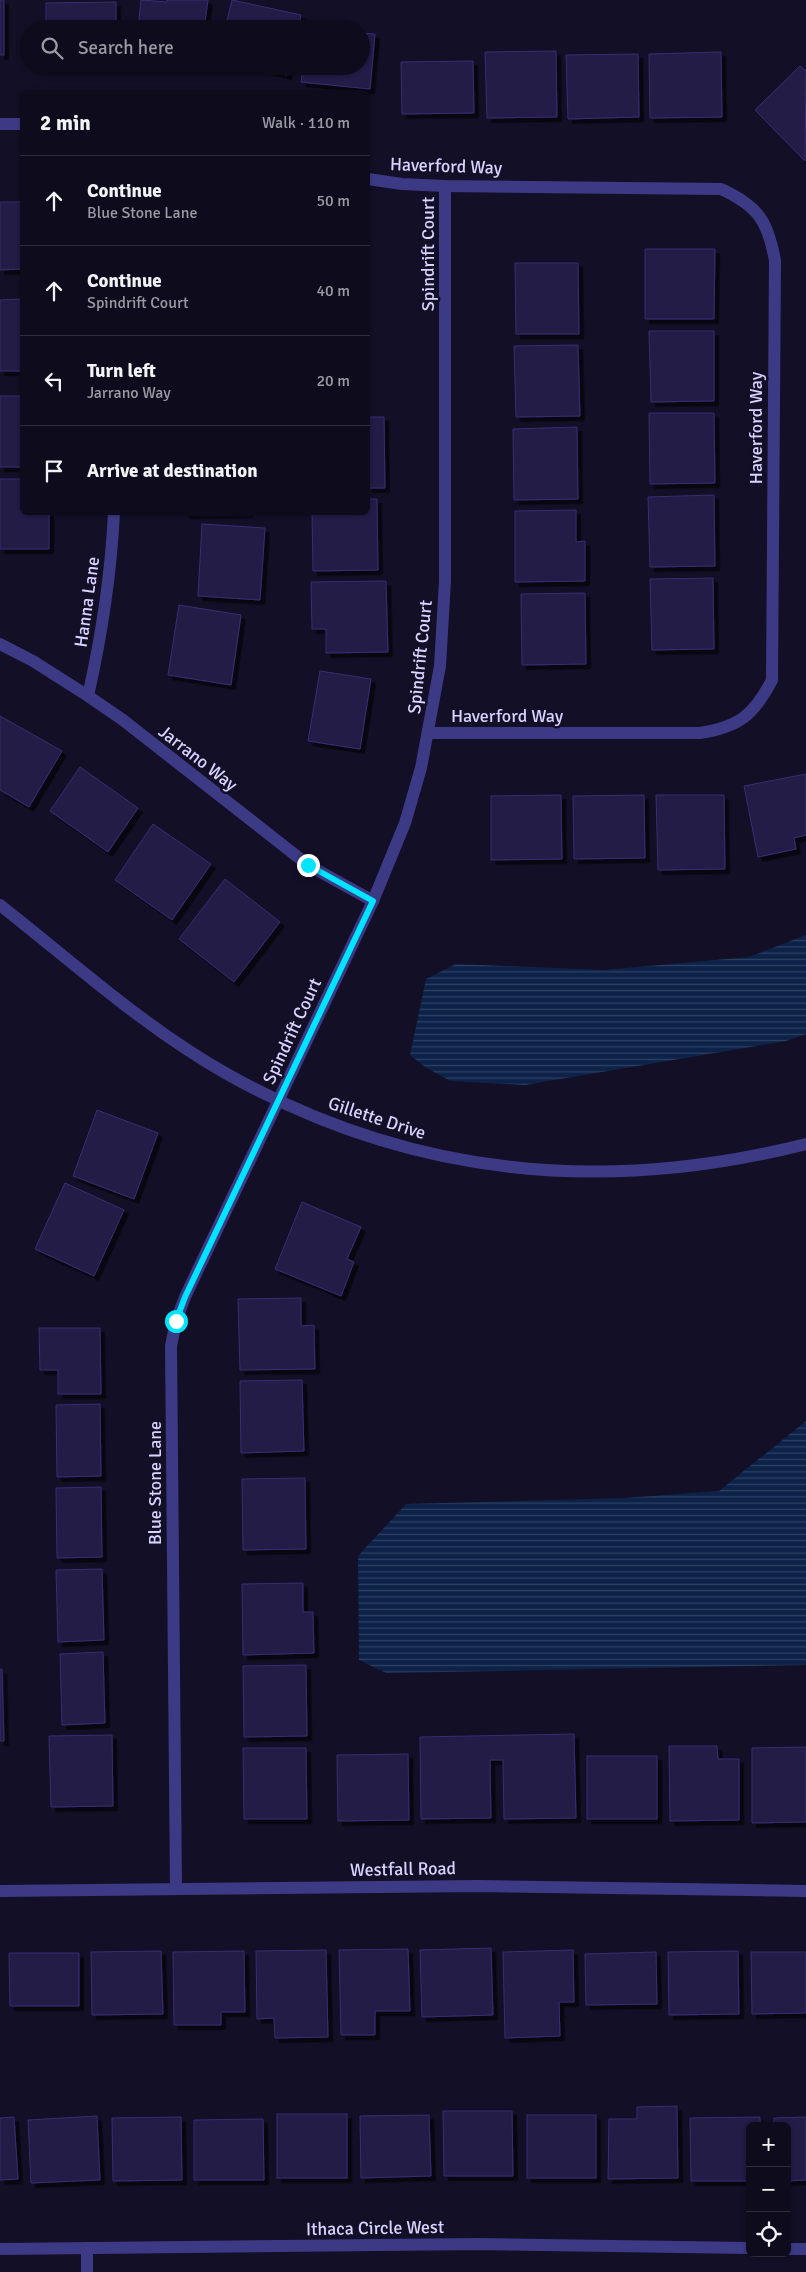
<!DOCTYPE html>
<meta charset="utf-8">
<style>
:root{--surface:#0e0b1c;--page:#171425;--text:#f1f3f6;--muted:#9b9ba3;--line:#2e2b3b}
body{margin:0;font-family:Signika,sans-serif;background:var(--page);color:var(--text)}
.controls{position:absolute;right:15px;bottom:15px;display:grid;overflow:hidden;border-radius:8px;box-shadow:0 1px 4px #0004}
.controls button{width:45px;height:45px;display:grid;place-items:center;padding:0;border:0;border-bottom:1px solid var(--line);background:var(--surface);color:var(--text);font:25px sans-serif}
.stop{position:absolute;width:15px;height:15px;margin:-11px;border:4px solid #00e5ff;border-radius:50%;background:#fff}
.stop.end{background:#00e5ff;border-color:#fff;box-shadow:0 1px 5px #0008}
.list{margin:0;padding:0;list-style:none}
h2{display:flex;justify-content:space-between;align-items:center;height:65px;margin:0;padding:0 20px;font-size:21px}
h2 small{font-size:16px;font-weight:400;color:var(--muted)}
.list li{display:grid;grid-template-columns:32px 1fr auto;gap:15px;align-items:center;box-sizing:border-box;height:90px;padding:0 20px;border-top:1px solid var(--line)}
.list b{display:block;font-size:19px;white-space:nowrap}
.list p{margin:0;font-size:16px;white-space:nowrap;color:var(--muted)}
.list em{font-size:16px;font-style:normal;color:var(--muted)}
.icon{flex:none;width:28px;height:28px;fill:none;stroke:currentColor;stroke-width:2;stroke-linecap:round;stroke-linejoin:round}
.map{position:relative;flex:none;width:806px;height:2272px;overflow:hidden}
.search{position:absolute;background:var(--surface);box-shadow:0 1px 4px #0004;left:20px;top:20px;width:350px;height:55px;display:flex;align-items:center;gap:12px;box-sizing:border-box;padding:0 18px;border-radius:28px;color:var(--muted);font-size:19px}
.panel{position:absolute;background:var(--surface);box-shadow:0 1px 4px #0004;left:20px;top:90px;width:350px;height:425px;border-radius:8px}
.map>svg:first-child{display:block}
.water{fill:url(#water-rules)}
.building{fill:#241b47;stroke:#3b2d73;filter:url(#shadow)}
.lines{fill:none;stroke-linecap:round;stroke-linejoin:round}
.minor{stroke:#3d3a85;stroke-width:12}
.route{stroke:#00e5ff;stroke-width:6}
.labels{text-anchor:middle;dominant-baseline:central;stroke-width:5;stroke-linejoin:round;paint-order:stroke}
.street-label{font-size:18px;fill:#d9d4ff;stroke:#130f26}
</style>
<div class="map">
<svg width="806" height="2272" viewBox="0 0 806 2272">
<defs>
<pattern id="water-rules" width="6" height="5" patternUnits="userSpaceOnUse" patternTransform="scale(1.25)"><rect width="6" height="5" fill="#0c2248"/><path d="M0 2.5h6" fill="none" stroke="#2f4163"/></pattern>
<filter id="shadow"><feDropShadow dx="4.5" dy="4.5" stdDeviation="0" flood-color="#0009"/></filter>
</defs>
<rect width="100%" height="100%" fill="#130f26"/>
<!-- water -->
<g class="water">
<polygon points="806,935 806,1034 786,1041 525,1085 450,1081 425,1067 410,1055 426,979 456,964 604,970 749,957"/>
<polygon points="806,1421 806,1665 386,1673 359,1660 358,1556 406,1504 624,1498 719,1491"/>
</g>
<!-- building -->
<g class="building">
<rect x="0" y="0" width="4" height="55"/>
<polygon points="141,0 167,2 167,0 208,0 204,29 138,29"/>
<polygon points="232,0 301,15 298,29 225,29"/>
<polygon points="116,2 116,29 46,29 46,3"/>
<polygon points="361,33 375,34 370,89 301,82 303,66 361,66"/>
<polygon points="556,51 557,117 487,118 485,52"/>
<polygon points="721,52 722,117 650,118 649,54"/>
<polygon points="638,54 639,117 568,119 566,55"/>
<polygon points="473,61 474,113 402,114 401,62"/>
<polygon points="249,66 289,66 287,75"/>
<polygon points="800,66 806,71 805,161 755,110"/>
<polygon points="0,202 22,202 22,269 0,270"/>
<polygon points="645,249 715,249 714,319 645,319"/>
<polygon points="515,263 578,263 579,334 516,334"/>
<polygon points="22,299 22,371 0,371 0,300"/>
<polygon points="649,331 714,331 714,401 651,402"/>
<polygon points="578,345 580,416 516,417 514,346"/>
<rect x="0" y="396" width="22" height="71"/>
<polygon points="649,413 714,413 715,483 650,484"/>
<polygon points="368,417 384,417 385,488 368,488"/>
<polygon points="577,427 578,499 514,500 513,429"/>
<polygon points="0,479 22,479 22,512 49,512 49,549 0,549"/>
<polygon points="714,495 715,566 650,567 648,497"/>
<polygon points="368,499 377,499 378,570 313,571 312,512 368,512"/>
<polygon points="576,510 576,542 585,541 585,581 515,582 515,511"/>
<polygon points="185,512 249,512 249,513 185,514"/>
<polygon points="202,524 265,528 260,600 198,596"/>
<polygon points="713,578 714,649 652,650 650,579"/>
<polygon points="386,581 388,652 326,653 326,629 312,629 311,582"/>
<polygon points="585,593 586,664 522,665 521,594"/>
<polygon points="179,605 241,615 231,685 168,675"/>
<polygon points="320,671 371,679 360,749 308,741"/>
<polygon points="0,716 62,751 29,807 0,790"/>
<polygon points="80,767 138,808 108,852 50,811"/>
<polygon points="806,774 806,835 794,838 796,849 758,857 744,786"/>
<polygon points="561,795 562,859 491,860 491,796"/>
<polygon points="644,795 645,858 574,859 573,796"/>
<polygon points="656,795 724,795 725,869 658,870"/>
<polygon points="153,824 211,864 172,920 115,880"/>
<polygon points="225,879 280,922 234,982 179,939"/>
<polygon points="97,1110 158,1133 134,1199 73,1176"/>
<polygon points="65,1183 124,1210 94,1276 35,1249"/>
<polygon points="302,1202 361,1227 347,1259 354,1262 341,1296 275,1269"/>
<polygon points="301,1298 301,1326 314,1325 315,1369 240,1370 238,1299"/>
<polygon points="39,1328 100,1328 101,1394 58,1394 58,1370 40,1370"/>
<polygon points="302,1380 304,1451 241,1453 240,1381"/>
<polygon points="100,1404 101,1476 57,1477 56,1405"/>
<polygon points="305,1478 306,1549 243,1550 242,1479"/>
<polygon points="101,1487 102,1557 57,1558 56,1488"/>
<polygon points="102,1569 104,1640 58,1642 56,1570"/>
<polygon points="303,1583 303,1612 313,1612 314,1653 243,1655 242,1584"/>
<polygon points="103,1652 105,1723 62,1725 60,1654"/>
<polygon points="306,1665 307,1736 244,1737 243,1666"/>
<polygon points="0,1669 2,1669 4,1741 0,1741"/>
<polygon points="574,1734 576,1818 504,1819 503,1760 490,1760 491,1818 421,1819 420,1737"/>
<polygon points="112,1735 113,1806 51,1807 49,1736"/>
<polygon points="669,1746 717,1746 718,1759 739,1759 739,1820 670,1821"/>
<polygon points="806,1747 806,1822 752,1823 752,1748"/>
<polygon points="243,1748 306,1748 307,1819 244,1819"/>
<polygon points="408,1754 409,1820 338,1821 337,1755"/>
<rect x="587" y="1756" width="70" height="63"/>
<polygon points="491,1948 493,2015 422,2017 420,1950"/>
<polygon points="408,1949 410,2011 375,2011 375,2035 341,2035 339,1950"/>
<polygon points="326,1950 328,2037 275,2038 274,2018 257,2019 256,1951"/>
<polygon points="573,1950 574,2002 559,2002 560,2036 505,2038 503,1952"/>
<polygon points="161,1951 163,2014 92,2015 91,1952"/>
<polygon points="244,1951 245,2012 221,2012 221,2025 174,2025 173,1952"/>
<polygon points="738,1951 739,2014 669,2015 668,1952"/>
<polygon points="656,1952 657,2004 586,2005 585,1954"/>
<polygon points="751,1952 806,1952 806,2013 752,2014"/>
<polygon points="9,1953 79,1953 79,2006 10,2006"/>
<polygon points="677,2106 678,2178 608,2179 609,2119 637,2119 637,2107"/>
<polygon points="443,2111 512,2111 513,2176 444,2176"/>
<rect x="277" y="2114" width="70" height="64"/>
<polygon points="429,2115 431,2176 361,2178 360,2116"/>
<rect x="527" y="2115" width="69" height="63"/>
<polygon points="97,2116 100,2180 31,2183 28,2120"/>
<polygon points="14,2117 18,2179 0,2180 0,2118"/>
<polygon points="181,2117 182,2180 113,2181 112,2118"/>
<polygon points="760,2117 760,2126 750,2126 750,2181 691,2181 690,2118"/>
<polygon points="806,2117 806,2180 787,2181 787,2126 774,2126 774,2118"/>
<polygon points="263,2119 264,2180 194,2180 194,2120"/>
</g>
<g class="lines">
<!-- minor -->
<g class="minor">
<polyline points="0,124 22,124"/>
<path d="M368,179L402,184L445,186L721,189C758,206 768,221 775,261L772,680C754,715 739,727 700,733H429"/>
<polyline points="0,644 33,661 88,696 123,720 308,865 373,901"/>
<path d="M88,696C102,634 111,575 114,512"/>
<path d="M0,905C74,963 145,1028 227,1074C410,1177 605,1195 806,1144"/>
<polyline points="176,1889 171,1346 176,1321 185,1297 373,901 405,823 421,768 440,666 445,581 445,186"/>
<polyline points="0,1891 479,1886 806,1891"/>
<polyline points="87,2248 87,2272"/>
<polyline points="0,2249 478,2244 750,2248"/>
<polyline points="787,2249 806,2249"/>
</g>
</g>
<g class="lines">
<!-- route -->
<polyline class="route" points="176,1321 185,1297 373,901 308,865"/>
</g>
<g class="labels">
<!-- street labels -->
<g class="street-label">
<text transform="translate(446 166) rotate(2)">Haverford Way</text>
<text transform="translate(428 254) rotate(-90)">Spindrift Court</text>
<text transform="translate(756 428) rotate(-90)">Haverford Way</text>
<text transform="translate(87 602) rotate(-82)">Hanna Lane</text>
<text transform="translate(420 657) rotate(-84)">Spindrift Court</text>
<text x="507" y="716">Haverford Way</text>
<text transform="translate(198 758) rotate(38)">Jarrano Way</text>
<text transform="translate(292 1031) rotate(-65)">Spindrift Court</text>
<text transform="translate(377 1118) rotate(18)">Gillette Drive</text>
<text transform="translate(155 1483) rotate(-90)">Blue Stone Lane</text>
<text transform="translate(403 1869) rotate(-1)">Westfall Road</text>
<text transform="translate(375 2228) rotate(-1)">Ithaca Circle West</text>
</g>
</g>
</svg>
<div class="controls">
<button>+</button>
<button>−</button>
<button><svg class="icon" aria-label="locate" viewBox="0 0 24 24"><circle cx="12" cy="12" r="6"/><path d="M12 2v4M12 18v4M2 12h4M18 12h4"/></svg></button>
</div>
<div class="stop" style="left:176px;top:1321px"></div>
<div class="stop end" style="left:308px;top:865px"></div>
<div class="search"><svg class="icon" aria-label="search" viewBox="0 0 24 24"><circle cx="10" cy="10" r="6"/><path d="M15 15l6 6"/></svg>Search here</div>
<section class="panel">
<h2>2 min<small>Walk · 110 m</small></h2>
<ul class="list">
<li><svg class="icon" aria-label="ahead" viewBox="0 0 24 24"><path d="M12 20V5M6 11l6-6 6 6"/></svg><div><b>Continue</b><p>Blue Stone Lane</p></div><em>50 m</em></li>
<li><svg class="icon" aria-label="ahead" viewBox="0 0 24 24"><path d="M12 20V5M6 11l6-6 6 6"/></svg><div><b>Continue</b><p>Spindrift Court</p></div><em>40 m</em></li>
<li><svg class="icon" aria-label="left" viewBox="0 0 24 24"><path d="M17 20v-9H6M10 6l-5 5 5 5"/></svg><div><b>Turn left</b><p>Jarrano Way</p></div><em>20 m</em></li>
<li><svg class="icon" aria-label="arrive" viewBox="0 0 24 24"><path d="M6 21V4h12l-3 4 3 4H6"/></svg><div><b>Arrive at destination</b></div></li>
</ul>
</section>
</div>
